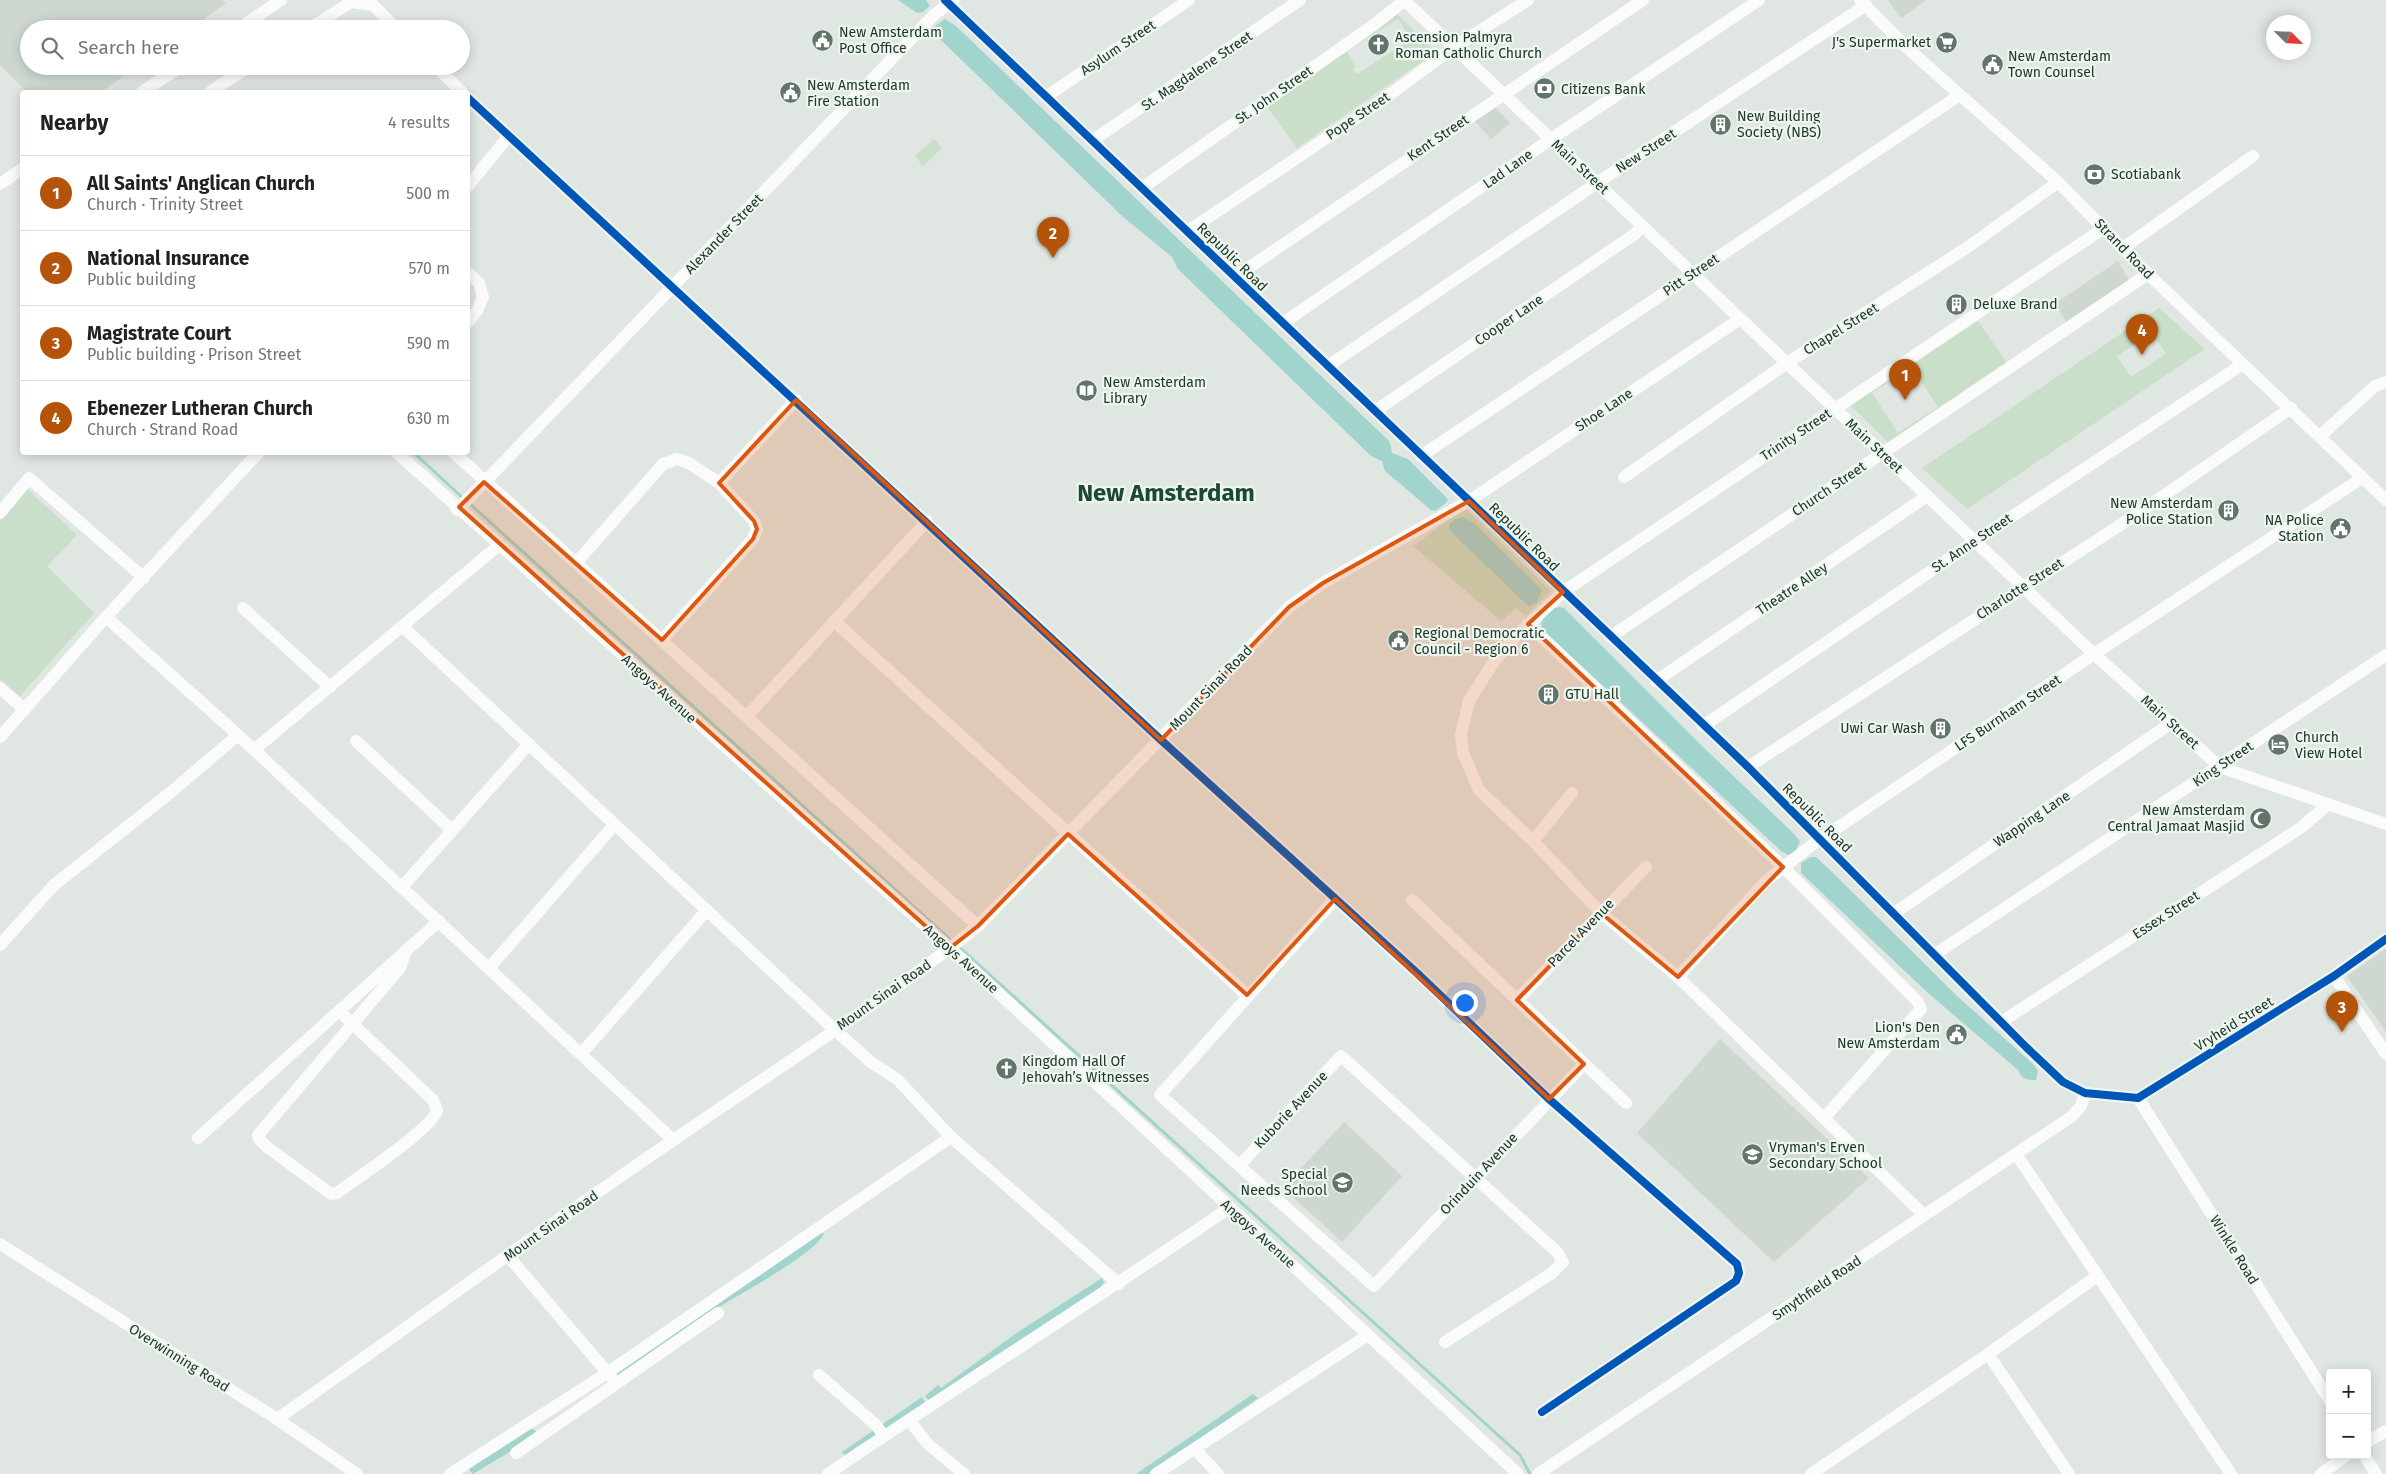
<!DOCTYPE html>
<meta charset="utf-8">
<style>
:root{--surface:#fff;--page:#f6f6f6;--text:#202124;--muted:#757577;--line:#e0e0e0;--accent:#b45309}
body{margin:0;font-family:"Fira Sans",sans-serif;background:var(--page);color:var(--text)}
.controls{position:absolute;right:15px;bottom:15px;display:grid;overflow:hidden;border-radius:5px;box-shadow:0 2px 12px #0003}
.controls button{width:45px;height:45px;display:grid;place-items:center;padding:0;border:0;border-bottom:1px solid var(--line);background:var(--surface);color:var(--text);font:25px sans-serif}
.compass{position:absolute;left:2266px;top:15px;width:45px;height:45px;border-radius:50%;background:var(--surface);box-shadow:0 2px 12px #0003;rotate:114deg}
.you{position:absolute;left:1464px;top:1002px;width:18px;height:18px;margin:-12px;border:4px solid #fff;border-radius:50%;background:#1a73e8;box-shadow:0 0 0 8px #1a73e833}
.badge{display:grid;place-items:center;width:32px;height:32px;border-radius:50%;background:var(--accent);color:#fff;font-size:16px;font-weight:700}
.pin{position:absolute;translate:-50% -41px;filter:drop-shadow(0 1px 2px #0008)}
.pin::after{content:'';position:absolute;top:26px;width:18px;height:15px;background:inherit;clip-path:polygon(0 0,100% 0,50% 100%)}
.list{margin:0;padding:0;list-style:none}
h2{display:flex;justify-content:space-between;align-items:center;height:65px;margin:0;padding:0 20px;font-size:21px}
h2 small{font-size:16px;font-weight:400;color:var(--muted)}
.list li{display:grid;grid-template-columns:32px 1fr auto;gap:15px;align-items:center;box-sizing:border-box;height:75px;padding:0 20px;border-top:1px solid var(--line)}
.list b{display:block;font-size:19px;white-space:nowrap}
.list p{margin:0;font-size:16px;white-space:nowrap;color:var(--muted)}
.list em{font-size:16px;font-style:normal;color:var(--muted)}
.icon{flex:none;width:28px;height:28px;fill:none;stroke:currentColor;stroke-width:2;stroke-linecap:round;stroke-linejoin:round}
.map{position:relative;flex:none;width:2386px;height:1474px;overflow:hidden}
.search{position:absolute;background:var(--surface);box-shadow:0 2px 12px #0003;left:20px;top:20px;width:450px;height:55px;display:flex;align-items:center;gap:12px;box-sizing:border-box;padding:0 18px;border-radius:28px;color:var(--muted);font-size:19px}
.panel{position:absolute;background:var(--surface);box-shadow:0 2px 12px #0003;left:20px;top:90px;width:450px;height:365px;border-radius:5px}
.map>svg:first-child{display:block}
.built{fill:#ced7d0}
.green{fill:#c9dfc9;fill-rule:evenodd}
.water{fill:#a1d4cd}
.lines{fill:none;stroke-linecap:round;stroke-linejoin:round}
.stream{stroke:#a1d4cd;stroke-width:3}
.minor{stroke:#fafbfa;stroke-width:12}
.minor-bridge{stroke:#fafbfa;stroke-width:12}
.cycleway-casing{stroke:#edf6ef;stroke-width:11}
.cycleway{stroke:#0057b8;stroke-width:8}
.marked{fill:#de570e;fill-opacity:0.2;stroke:#de570e;stroke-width:4;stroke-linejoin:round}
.labels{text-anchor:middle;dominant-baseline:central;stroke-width:4.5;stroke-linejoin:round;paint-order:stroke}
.poi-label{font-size:14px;fill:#20372b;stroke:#edf6ef;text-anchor:start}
.street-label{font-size:14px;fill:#20372b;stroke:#edf6ef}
.town-label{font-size:24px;font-weight:bold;fill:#1d4832;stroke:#edf6ef}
</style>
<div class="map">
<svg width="2386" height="1474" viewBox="0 0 2386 1474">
<rect width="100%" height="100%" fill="#e0e6e1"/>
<!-- built -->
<g class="built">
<polygon points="0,0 222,0 226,3 190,29 29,29 29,66 138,66 101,92 27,92 0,65"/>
<polygon points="1888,0 1926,0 1901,18"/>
<polygon points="1493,105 1510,123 1491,139 1475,121"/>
<polygon points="2118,261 2129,280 2066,322 2056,303"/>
<polygon points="2386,949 2386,1032 2347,976"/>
<polygon points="1720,1039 1869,1178 1774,1262 1637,1133"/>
<polygon points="1344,1122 1402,1176 1342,1242 1283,1188"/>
</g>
<!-- green -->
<g class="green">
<path d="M1397,14L1436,52L1297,148L1266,105ZM1398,19L1411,39L1357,74L1353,69L1356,66L1347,51Z"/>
<polygon points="934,139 942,148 923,166 915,156"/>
<path d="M2159,308L2205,349L1967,509L1922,468ZM2153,333L2166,354L2131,377L2117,356Z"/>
<path d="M1978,321L2007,363L1890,444L1850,405ZM1912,367L1938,407L1898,433L1872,393Z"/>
<polygon points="27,489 77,535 47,566 94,613 20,696 0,679 0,521"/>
<polygon points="1465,508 1551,591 1526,616 1516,608 1501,621 1413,546"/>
</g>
<!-- water -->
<g class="water">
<polygon points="898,0 926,0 930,6 923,12 917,13"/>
<polygon points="945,19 956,26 1390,442 1392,453 1408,459 1448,499 1446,503 1435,511 1431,510 1385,471 1382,461 1371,456 1178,269 1172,257 1122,216 941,40 934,27"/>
<polygon points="1463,517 1474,523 1542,590 1537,602 1528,606 1449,530 1449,524 1455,519"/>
<path d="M1559,607L1564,608L1701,745L1791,831L1800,841L1796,851L1788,855L1781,851L1543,630L1541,624C1545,615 1548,609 1559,607Z"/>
<path d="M1811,857H1816L1831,871L1957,996L2033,1064L2038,1071L2036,1080C2026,1080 2022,1079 2018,1070L1928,993L1801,873V863Z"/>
<path d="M824,1233C819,1252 733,1298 712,1311C680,1332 649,1354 617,1376L615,1372L817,1234Z"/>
<polygon points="1102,1278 1104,1283 1099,1289 930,1402 925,1396 938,1385 941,1388 1018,1332"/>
<polygon points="1253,1394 1258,1398 1250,1404 1148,1474 1136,1474"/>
<polygon points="922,1397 926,1403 845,1455 842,1452"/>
<polygon points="530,1428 536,1431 534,1437 473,1474 470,1471 469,1467"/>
</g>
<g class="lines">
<!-- stream -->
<g class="stream">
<polyline points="413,452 464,499"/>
<polyline points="469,503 953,942"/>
<polyline points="958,946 1520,1455 1530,1474"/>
</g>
<!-- minor -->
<g class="minor">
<polyline points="945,0 1748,767 2026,1047 2063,1082 2085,1093 2138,1098 2334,976 2386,939"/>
<polyline points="1404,0 2094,654 2220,767 2386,824"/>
<polyline points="1860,0 1905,46 2058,182 2148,274 2386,500"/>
<polyline points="238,29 281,0"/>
<polyline points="309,29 351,2 373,5 397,29"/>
<polyline points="435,66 462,92"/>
<polyline points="142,92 182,66"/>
<polyline points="210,92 250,66"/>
<polyline points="1047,96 1189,0"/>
<polyline points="468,98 1161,740 1417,973 1549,1099 1737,1264 1739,1273 1736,1281 1542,1412"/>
<polyline points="1093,140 1300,0"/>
<polyline points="0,184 22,169"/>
<polyline points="468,186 508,137"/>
<polyline points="1142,188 1375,24 1405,0"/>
<polyline points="1188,231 1380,102 1454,47 1528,0"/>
<polyline points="2123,248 2253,156"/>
<polyline points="468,273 479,283 483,297 477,311 468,322"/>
<polyline points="1235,277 1643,0"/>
<polyline points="1283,323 1551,139 1759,0"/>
<polyline points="1328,366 1597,183 1866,5"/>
<polyline points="1375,411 1635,234 1642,226"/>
<polyline points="2320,436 2375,386 2386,382"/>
<polyline points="396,452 950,948 1518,1474"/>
<polyline points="453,452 978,926"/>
<polyline points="1421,456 1960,95"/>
<polyline points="1624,477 1787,363 1968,247 2058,182"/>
<polyline points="719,483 796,400"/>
<polyline points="473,494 935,14 954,0"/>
<polyline points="0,513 29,478 144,578"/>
<polyline points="576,563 663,464 677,459 689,463 719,483 754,521 757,529 753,539 662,640"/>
<polyline points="243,608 330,687"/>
<polyline points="106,617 238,735 673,1140"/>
<polyline points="834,621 1247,995"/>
<polyline points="1528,624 1783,867 1918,1002 1921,1009 1824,1118"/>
<polyline points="402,626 835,1030 872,1063 897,1079 951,1137 1119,1284"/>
<polyline points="1610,637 2148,274"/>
<polyline points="1656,681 1927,496"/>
<polyline points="0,688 25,710"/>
<polyline points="747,716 927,521"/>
<polyline points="1703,726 1975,541 2243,364"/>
<polyline points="0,737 106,617 259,452"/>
<polyline points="356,741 452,830"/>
<polyline points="254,750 498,546"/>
<polyline points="1748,767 2134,516 2291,408"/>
<polyline points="1533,841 1572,793"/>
<polyline points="402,887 529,744"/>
<polyline points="1335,899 1160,1095 1374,1286 1584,1064"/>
<polyline points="1412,900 1626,1103"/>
<polyline points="1893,914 2171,723"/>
<polyline points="0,945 54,885 171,792 238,735"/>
<polyline points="1934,955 2386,655"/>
<polyline points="489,968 615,824"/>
<polyline points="2334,976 2386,1054"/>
<polyline points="1678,977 1766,881 1812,845 2094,654 2362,478"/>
<polyline points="1517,1000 1646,867"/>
<path d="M339,1011L433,1100L437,1110C434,1128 355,1179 337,1193L331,1194L267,1147L259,1139L258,1135L400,968L406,951"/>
<polyline points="2001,1022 2302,827 2328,804"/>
<polyline points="581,1054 707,910"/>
<polyline points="2138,1098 2330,1401"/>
<polyline points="198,1138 439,921"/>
<polyline points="2016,1154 2231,1474"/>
<polyline points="1240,1165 1341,1056 1557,1252 1563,1262 1552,1273 1445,1342"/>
<polyline points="1924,1215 1678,977 1601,913 1533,841 1479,790 1463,753 1461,734 1469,701 1493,663 1514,638 1563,592 2104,228"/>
<polyline points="0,1244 277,1419 357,1474"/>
<polyline points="508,1256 612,1378"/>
<polyline points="1988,1354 2069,1474"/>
<polyline points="819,1375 876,1425 884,1436"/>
<path d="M277,1419C409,1326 541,1230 675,1139C776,1069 881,1003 978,926L1289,607L1323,583L1469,501L1740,319"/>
<polyline points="909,1420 928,1444 964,1474"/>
<polyline points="2367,1442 2386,1431"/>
<polyline points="1195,1449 1218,1474"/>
<polyline points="516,1453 718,1313"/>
<polyline points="2364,1455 2376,1474"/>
<polyline points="450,1474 607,1373 951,1137"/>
<path d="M828,1474C961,1384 1097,1299 1229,1208"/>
<polyline points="1156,1474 1368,1335"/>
<polyline points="1538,1474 2071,1117 2081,1106 2085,1093"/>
<polyline points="1811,1474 1988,1354 2097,1276"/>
<polyline points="2321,1474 2347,1455"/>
</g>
<!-- minor-bridge -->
<polyline class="minor-bridge" points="457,510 473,494"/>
<defs>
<g id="cycleway">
<polyline points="945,0 1748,767 2026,1047 2063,1082 2085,1093 2138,1098 2334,976 2386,939"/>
<polyline points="468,98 1161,740 1417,973 1549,1099 1737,1264 1739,1273 1736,1281 1542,1412"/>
</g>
</defs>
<!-- cycleway casing -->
<use href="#cycleway" class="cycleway-casing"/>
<!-- cycleway -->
<use href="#cycleway" class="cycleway"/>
</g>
<!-- marked area -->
<path class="marked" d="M796,400L1161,740L1289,607L1323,583L1469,501L1563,592L1528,624L1783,867L1678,977L1601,913L1517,1000L1584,1064L1549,1099L1335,899L1247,995L1068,834L978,926L950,948L459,507L484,482L662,640L753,539L757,529L754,521L719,483Z"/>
<!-- icons -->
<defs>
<symbol id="civic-disc" viewBox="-11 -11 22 22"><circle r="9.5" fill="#63746b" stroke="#edf6ef"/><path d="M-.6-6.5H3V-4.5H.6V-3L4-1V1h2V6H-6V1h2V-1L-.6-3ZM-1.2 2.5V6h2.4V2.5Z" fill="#fff"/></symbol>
<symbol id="supermarket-disc" viewBox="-11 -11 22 22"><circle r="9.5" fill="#63746b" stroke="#edf6ef"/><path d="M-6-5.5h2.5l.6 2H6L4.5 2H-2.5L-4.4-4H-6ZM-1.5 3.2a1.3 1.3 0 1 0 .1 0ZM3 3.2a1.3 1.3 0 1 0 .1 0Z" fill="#fff"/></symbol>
<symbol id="church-disc" viewBox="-11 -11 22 22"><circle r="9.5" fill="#63746b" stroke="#edf6ef"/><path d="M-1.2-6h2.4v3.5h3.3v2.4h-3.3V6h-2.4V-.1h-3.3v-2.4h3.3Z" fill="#fff"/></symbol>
<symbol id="bank-disc" viewBox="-11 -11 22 22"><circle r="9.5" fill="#63746b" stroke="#edf6ef"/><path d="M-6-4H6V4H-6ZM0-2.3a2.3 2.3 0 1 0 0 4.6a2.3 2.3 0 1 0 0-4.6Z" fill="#fff"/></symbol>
<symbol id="building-disc" viewBox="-11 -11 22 22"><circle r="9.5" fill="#63746b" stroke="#edf6ef"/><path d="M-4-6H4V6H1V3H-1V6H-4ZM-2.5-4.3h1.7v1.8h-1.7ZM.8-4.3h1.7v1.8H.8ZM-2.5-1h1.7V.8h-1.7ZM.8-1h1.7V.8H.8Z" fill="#fff"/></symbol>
<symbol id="library-disc" viewBox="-11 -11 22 22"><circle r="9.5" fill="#63746b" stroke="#edf6ef"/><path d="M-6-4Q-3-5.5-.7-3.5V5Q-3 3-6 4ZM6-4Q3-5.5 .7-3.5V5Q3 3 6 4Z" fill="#fff"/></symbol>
<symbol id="hotel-disc" viewBox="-11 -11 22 22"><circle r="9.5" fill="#63746b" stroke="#edf6ef"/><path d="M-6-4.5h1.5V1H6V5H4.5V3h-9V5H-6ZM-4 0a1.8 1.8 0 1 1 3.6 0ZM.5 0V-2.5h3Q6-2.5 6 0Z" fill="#fff"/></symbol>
<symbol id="mosque-disc" viewBox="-11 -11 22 22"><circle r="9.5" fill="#63746b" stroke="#edf6ef"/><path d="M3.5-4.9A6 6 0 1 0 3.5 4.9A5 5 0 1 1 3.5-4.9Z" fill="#fff"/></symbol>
<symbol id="school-disc" viewBox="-11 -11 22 22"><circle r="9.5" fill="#63746b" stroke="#edf6ef"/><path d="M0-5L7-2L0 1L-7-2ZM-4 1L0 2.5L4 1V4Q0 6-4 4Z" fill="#fff"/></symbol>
</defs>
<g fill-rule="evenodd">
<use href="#civic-disc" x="810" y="28" width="25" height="25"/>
<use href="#supermarket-disc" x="1934" y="30" width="25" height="25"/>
<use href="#church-disc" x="1366" y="32" width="25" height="25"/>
<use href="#civic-disc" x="1980" y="52" width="25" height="25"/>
<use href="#bank-disc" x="1532" y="76" width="25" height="25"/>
<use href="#civic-disc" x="778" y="80" width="25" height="25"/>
<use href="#building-disc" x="1708" y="112" width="25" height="25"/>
<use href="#bank-disc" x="2082" y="162" width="25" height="25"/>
<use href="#building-disc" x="1944" y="292" width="25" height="25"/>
<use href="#library-disc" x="1074" y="378" width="25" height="25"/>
<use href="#building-disc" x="2216" y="498" width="25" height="25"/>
<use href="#civic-disc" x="2328" y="516" width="25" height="25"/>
<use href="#civic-disc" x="1386" y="628" width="25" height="25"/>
<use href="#building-disc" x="1536" y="682" width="25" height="25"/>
<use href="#building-disc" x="1928" y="716" width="25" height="25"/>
<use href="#hotel-disc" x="2266" y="732" width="25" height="25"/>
<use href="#mosque-disc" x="2248" y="806" width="25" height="25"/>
<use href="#civic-disc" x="1944" y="1022" width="25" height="25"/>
<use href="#church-disc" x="994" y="1056" width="25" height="25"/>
<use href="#school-disc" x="1740" y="1142" width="25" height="25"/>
<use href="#school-disc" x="1330" y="1170" width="25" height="25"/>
</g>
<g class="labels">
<!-- poi labels -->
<g class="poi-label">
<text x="839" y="32">New Amsterdam<tspan x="839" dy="16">Post Office</tspan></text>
<text x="1395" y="37">Ascension Palmyra<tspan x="1395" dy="16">Roman Catholic Church</tspan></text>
<text x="1931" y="42" text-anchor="end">J's Supermarket</text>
<text x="2008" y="56">New Amsterdam<tspan x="2008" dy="16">Town Counsel</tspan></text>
<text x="807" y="85">New Amsterdam<tspan x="807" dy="16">Fire Station</tspan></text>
<text x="1561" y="89">Citizens Bank</text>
<text x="1737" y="116">New Building<tspan x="1737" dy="16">Society (NBS)</tspan></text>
<text x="2111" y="174">Scotiabank</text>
<text x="1973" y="304">Deluxe Brand</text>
<text x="1103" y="382">New Amsterdam<tspan x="1103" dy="16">Library</tspan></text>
<text x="2213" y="503" text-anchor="end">New Amsterdam<tspan x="2213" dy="16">Police Station</tspan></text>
<text x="2324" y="520" text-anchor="end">NA Police<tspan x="2324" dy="16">Station</tspan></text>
<text x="1414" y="633">Regional Democratic<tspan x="1414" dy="16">Council - Region 6</tspan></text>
<text x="1565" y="694">GTU Hall</text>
<text x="1925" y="728" text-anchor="end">Uwi Car Wash</text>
<text x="2295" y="737">Church<tspan x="2295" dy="16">View Hotel</tspan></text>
<text x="2245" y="810" text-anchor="end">New Amsterdam<tspan x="2245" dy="16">Central Jamaat Masjid</tspan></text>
<text x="1940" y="1027" text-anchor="end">Lion's Den<tspan x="1940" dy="16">New Amsterdam</tspan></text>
<text x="1022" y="1061">Kingdom Hall Of<tspan x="1022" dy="16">Jehovah’s Witnesses</tspan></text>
<text x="1769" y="1147">Vryman's Erven<tspan x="1769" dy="16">Secondary School</tspan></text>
<text x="1327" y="1174" text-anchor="end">Special<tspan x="1327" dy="16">Needs School</tspan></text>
</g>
<!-- street labels -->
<g class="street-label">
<text transform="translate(1118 48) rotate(-34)">Asylum Street</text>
<text transform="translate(1197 71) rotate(-34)">St. Magdalene Street</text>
<text transform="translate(1274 95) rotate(-35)">St. John Street</text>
<text transform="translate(1358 116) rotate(-34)">Pope Street</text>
<text transform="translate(1438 138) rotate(-34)">Kent Street</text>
<text transform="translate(1646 151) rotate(-33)">New Street</text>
<text transform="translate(1580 167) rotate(43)">Main Street</text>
<text transform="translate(1508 169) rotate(-35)">Lad Lane</text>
<text transform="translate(724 234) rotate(-46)">Alexander Street</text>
<text transform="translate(2124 249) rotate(46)">Strand Road</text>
<text transform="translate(1232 257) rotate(44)">Republic Road</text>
<text transform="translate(1691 275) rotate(-34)">Pitt Street</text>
<text transform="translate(1509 320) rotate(-34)">Cooper Lane</text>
<text transform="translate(1841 329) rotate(-32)">Chapel Street</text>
<text transform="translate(1604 410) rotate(-34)">Shoe Lane</text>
<text transform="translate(1796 435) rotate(-34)">Trinity Street</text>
<text transform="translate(1874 446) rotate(43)">Main Street</text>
<text transform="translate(1829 489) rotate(-34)">Church Street</text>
<text transform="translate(1524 537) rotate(44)">Republic Road</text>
<text transform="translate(1972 543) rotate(-34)">St. Anne Street</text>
<text transform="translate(1792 589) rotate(-34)">Theatre Alley</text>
<text transform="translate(2020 589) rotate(-33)">Charlotte Street</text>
<text transform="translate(1211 688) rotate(-46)">Mount Sinai Road</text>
<text transform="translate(659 689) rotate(42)">Angoys Avenue</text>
<text transform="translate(2008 713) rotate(-34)">LFS Burnham Street</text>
<text transform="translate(2170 722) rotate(42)">Main Street</text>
<text transform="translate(2223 764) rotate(-34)">King Street</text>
<text transform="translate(1817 818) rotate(45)">Republic Road</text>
<text transform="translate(2032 819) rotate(-34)">Wapping Lane</text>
<text transform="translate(2166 915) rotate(-33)">Essex Street</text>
<text transform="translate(1581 933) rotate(-46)">Parcel Avenue</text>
<text transform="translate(961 959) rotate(42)">Angoys Avenue</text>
<text transform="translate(884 995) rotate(-35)">Mount Sinai Road</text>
<text transform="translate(2234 1024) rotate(-32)">Vryheid Street</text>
<text transform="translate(1291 1110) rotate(-47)">Kuborie Avenue</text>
<text transform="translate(1479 1174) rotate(-47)">Orinduin Avenue</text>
<text transform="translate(551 1226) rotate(-35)">Mount Sinai Road</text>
<text transform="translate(1258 1234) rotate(42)">Angoys Avenue</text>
<text transform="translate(2234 1250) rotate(58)">Winkle Road</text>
<text transform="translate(1817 1288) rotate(-34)">Smythfield Road</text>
<text transform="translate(179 1358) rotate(32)">Overwinning Road</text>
</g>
<!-- town labels -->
<g class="town-label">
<text x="1166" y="493">New Amsterdam</text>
</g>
</g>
</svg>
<div class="controls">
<button>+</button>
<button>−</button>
</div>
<svg class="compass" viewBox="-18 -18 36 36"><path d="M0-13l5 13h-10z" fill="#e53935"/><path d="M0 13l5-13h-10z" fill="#757577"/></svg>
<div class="you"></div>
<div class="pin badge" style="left:1905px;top:400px">1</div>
<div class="pin badge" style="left:1053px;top:258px">2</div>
<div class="pin badge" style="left:2342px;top:1032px">3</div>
<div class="pin badge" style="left:2142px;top:355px">4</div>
<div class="search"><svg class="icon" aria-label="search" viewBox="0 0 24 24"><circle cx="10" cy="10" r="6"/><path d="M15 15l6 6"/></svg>Search here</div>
<section class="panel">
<h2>Nearby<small>4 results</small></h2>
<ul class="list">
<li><span class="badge">1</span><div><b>All Saints' Anglican Church</b><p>Church · Trinity Street</p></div><em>500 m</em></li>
<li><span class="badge">2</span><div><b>National Insurance</b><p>Public building</p></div><em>570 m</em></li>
<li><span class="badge">3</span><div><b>Magistrate Court</b><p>Public building · Prison Street</p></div><em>590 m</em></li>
<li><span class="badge">4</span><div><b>Ebenezer Lutheran Church</b><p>Church · Strand Road</p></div><em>630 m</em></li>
</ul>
</section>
</div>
